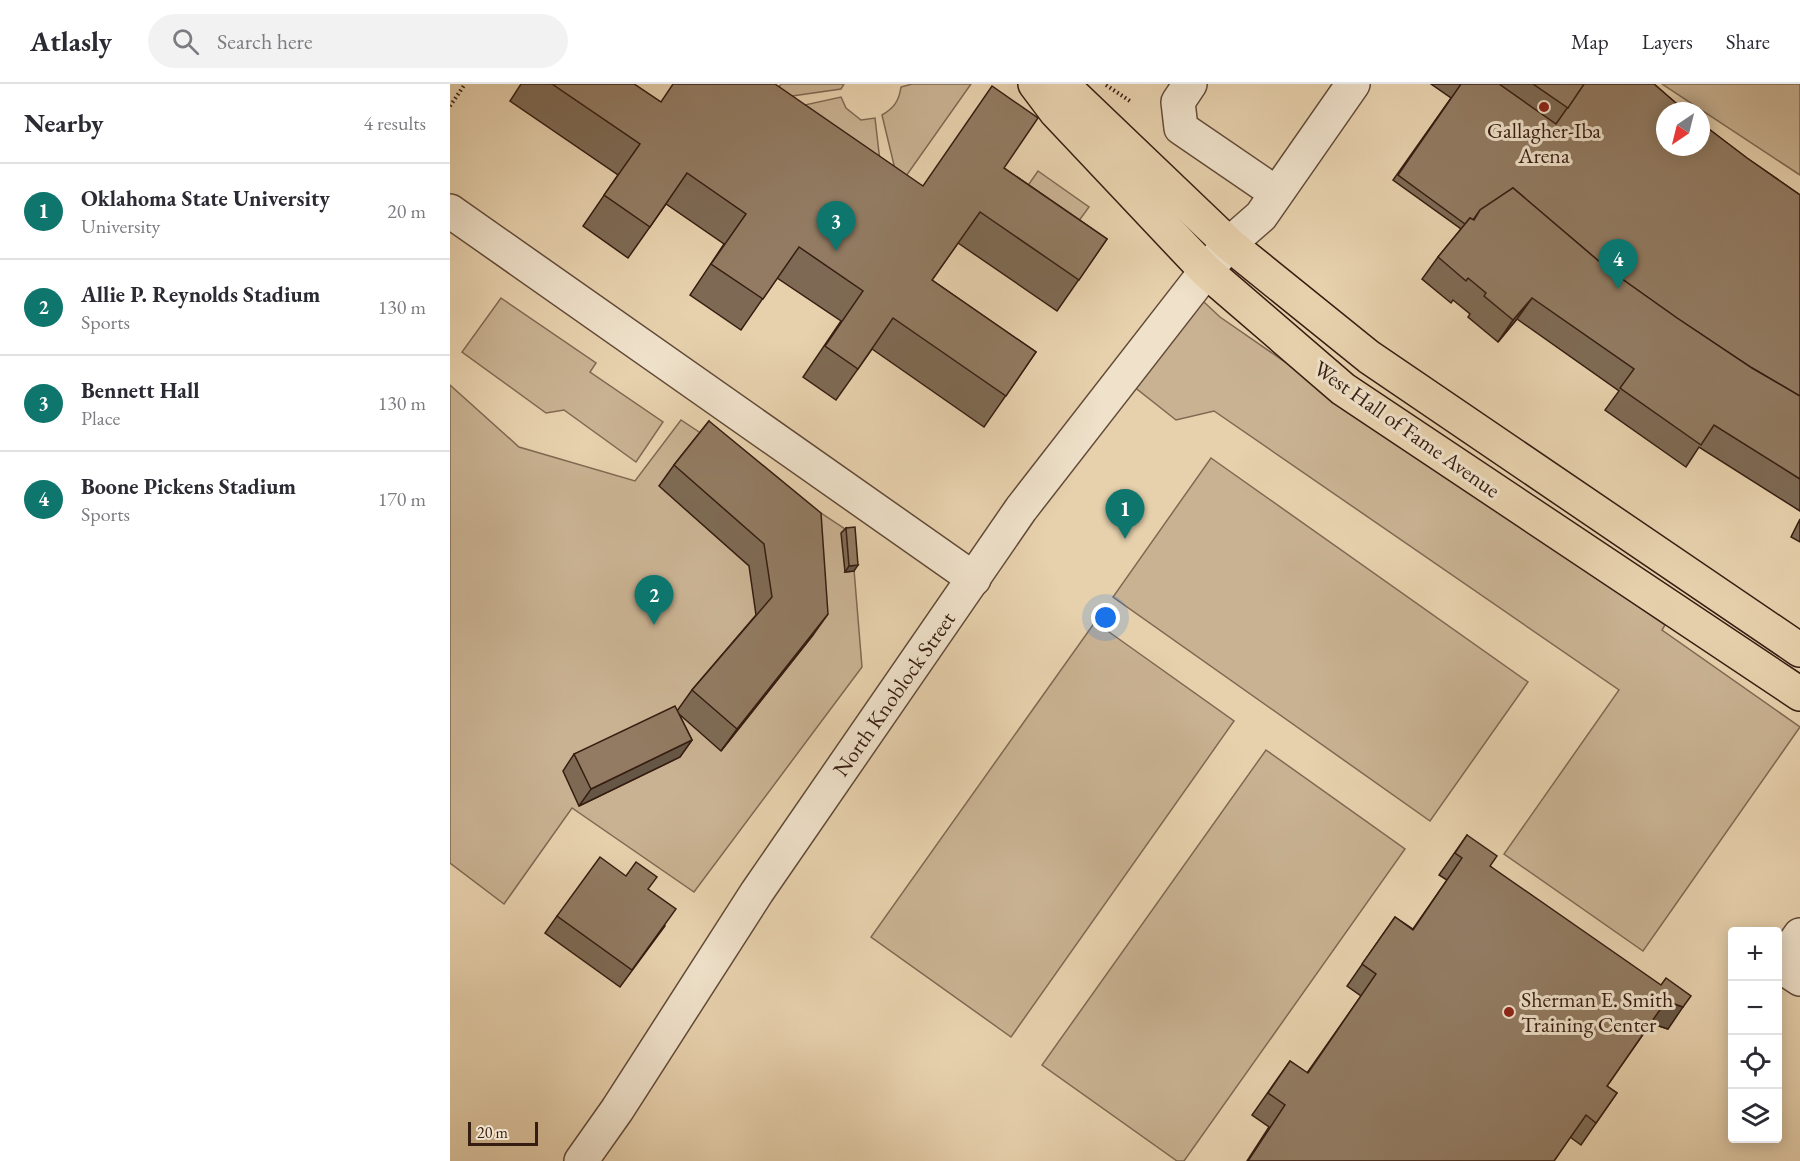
<!DOCTYPE html>
<meta charset="utf-8">
<style>
:root{--surface:#fff;--page:#f2f2f3;--text:#2b2b33;--muted:#7c7c81;--line:#e1e1e2;--accent:#0f766e}
body{margin:0;font-family:"EB Garamond",serif;background:var(--page);color:var(--text)}
.controls{position:absolute;right:18px;bottom:18px;display:grid;overflow:hidden;border-radius:6px;box-shadow:0 3px 15px #0003}
.controls button{width:54px;height:54px;display:grid;place-items:center;padding:0;border:0;border-bottom:2px solid var(--line);background:var(--surface);color:var(--text);font:30px sans-serif}
.compass{position:absolute;left:1206px;top:18px;width:54px;height:54px;border-radius:50%;background:var(--surface);box-shadow:0 3px 15px #0003;rotate:215deg}
.scale{position:absolute;left:18px;bottom:15px;width:70px;box-sizing:border-box;padding-left:6px;border:3px solid #361d11;border-top:0;font-size:16px;line-height:21px;white-space:nowrap;color:#361d11;-webkit-text-stroke:4px #efe1ca;paint-order:stroke}
.you{position:absolute;left:656px;top:534px;width:21px;height:21px;margin:-15px;border:4px solid #fff;border-radius:50%;background:#1a73e8;box-shadow:0 0 0 9px #1a73e833}
.badge{display:grid;place-items:center;width:39px;height:39px;border-radius:50%;background:var(--accent);color:#fff;font-size:20px;font-weight:700}
.pin{position:absolute;translate:-50% -50px;filter:drop-shadow(0 2px 3px #0008)}
.pin::after{content:'';position:absolute;top:32px;width:21px;height:18px;background:inherit;clip-path:polygon(0 0,100% 0,50% 100%)}
.list{margin:0;padding:0;list-style:none}
h2{display:flex;justify-content:space-between;align-items:center;height:78px;margin:0;padding:0 24px;font-size:26px}
h2 small{font-size:20px;font-weight:400;color:var(--muted)}
.list li{display:grid;grid-template-columns:39px 1fr auto;gap:18px;align-items:center;box-sizing:border-box;height:96px;padding:0 24px;border-top:2px solid var(--line)}
.list b{display:block;font-size:22px;white-space:nowrap}
.list p{margin:0;font-size:20px;white-space:nowrap;color:var(--muted)}
.list em{font-size:20px;font-style:normal;color:var(--muted)}
.icon{flex:none;width:33px;height:33px;fill:none;stroke:currentColor;stroke-width:2;stroke-linecap:round;stroke-linejoin:round}
.map{position:relative;flex:none;width:1350px;height:1077px;overflow:hidden}
header{display:flex;align-items:center;gap:36px;box-sizing:border-box;height:84px;padding:0 30px;background:var(--surface);border-bottom:2px solid var(--line)}
header strong{font-size:28px}
nav{display:flex;gap:33px;margin-inline-start:auto;font-size:21px}
.search{width:420px;height:54px;background:var(--page);display:flex;align-items:center;gap:15px;box-sizing:border-box;padding:0 21px;border-radius:33px;color:var(--muted);font-size:22px}
main{display:flex}
aside{flex:1;background:var(--surface)}
.map>svg:first-child{display:block}
.green{fill:#c9b292;stroke:#806852;stroke-width:1.5}
.lines{fill:none;stroke-linecap:round;stroke-linejoin:round}
.minor-casing{stroke:#624a38;stroke-width:36}
.major-casing{stroke:#361d11;stroke-width:36}
.path{stroke:#361d11;stroke-width:4;stroke-dasharray:1.5 3;stroke-linecap:butt}
.minor{stroke:#efe1ca;stroke-width:33}
.major{stroke:#e7d1ad;stroke-width:33}
.wall{fill:#7e6a54;stroke:#361d11;stroke-width:1.5}
.shaded-wall{fill:#665645;stroke:#361d11;stroke-width:1.5}
.building{fill:#927b62;stroke:#361d11;stroke-width:1.5}
.poi-dot{fill:#8f2418;stroke:#efe1ca;stroke-width:2}
.labels{text-anchor:middle;dominant-baseline:central;stroke-width:6;stroke-linejoin:round;paint-order:stroke}
.poi-label{font-size:22px;fill:#361d11;stroke:#efe1ca}
.street-label{font-size:22px;fill:#361d11;stroke:#efe1ca}
</style>
<header>
<strong>Atlasly</strong>
<div class="search"><svg class="icon" aria-label="search" viewBox="0 0 24 24"><circle cx="10" cy="10" r="6"/><path d="M15 15l6 6"/></svg>Search here</div>
<nav><a>Map</a><a>Layers</a><a>Share</a></nav>
</header>
<main>
<aside>
<h2>Nearby<small>4 results</small></h2>
<ul class="list">
<li><span class="badge">1</span><div><b>Oklahoma State University</b><p>University</p></div><em>20 m</em></li>
<li><span class="badge">2</span><div><b>Allie P. Reynolds Stadium</b><p>Sports</p></div><em>130 m</em></li>
<li><span class="badge">3</span><div><b>Bennett Hall</b><p>Place</p></div><em>130 m</em></li>
<li><span class="badge">4</span><div><b>Boone Pickens Stadium</b><p>Sports</p></div><em>170 m</em></li>
</ul>
</aside>
<div class="map">
<svg width="1350" height="1077" viewBox="0 0 1350 1077">
<rect width="100%" height="100%" fill="#e7d1ad"/>
<filter id="stains"><feTurbulence type="fractalNoise" baseFrequency=".00333" numOctaves="4"/><feColorMatrix values="0 0 0 0 .2 0 0 0 0 .09 0 0 0 0 .02 0 0 0 .5 -.17"/></filter>
<radialGradient id="worn" r=".72"><stop offset=".6" stop-color="#630" stop-opacity="0"/><stop offset="1" stop-color="#630" stop-opacity=".3"/></radialGradient>
<!-- green -->
<g class="green">
<polygon points="331,0 394,0 391,5 321,15"/>
<path d="M462,0H521L449,102L432,31C444,24 449,17 451,3Z"/>
<polygon points="1212,0 1350,0 1350,91"/>
<polygon points="391,13 396,24 411,36 425,34 434,112 318,29"/>
<polygon points="588,87 639,123 615,156 565,120"/>
<polygon points="741,206 770,233 1215,541 1212,546 1350,643 1193,867 1054,770 1169,606 764,327 726,336 673,294"/>
<polygon points="51,214 146,279 140,288 213,338 186,378 114,326 96,329 12,268"/>
<polygon points="0,301 69,363 185,397 231,336 401,449 412,583 244,808 122,724 54,820 0,779"/>
<polygon points="761,374 1078,598 980,737 663,513"/>
<polygon points="645,538 784,637 561,953 421,853"/>
<polygon points="816,666 955,765 734,1077 727,1077 592,981"/>
</g>
<g class="lines">
<defs>
<g id="minor">
<polyline points="740,0 728,18 731,44 826,109"/>
<polyline points="0,127 524,495"/>
<polyline points="1350,851 1329,881 1350,895"/>
<polyline points="131,1077 167,1026 307,808 571,425 756,187 779,160 811,132 903,0"/>
</g>
<g id="major">
<polyline points="585,0 606,28 756,187 893,305 1350,610"/>
<polyline points="608,0 621,9 779,160 919,273 1350,566"/>
</g>
</defs>
<!-- minor casing -->
<use href="#minor" class="minor-casing"/>
<!-- major casing -->
<use href="#major" class="major-casing"/>
<!-- path -->
<g class="path">
<polyline points="656,1 680,17"/>
<polyline points="0,22 15,0"/>
</g>
<!-- minor -->
<use href="#minor" class="minor"/>
<!-- major -->
<use href="#major" class="major"/>
</g>
<!-- wall -->
<g class="wall">
<polygon points="71,0 184,0 211,18 473,102 554,84 657,155 607,227 508,159 482,196 586,268 534,343 422,265 386,316 353,293 391,237 327,194 291,246 240,211 274,160 216,120 178,174 133,142 168,91 60,17"/>
<polygon points="981,0 1204,0 1235,27 1297,74 1350,111 1350,427 1249,363 1236,383 1155,326 1169,307 1067,235 1048,258 1018,233 1020,230 1003,216 1001,219 972,195 988,173 1011,145 943,96 1001,14"/>
<polygon points="259,337 363,551 271,667 229,630 242,656 230,673 129,722 113,687 124,670 227,627 242,606 306,531 299,482 209,402 224,381"/>
<polygon points="1350,435 1350,458 1341,453"/>
<polygon points="396,444 404,487 395,488 391,449"/>
<polygon points="1017,751 1040,782 1218,945 1201,939 1157,1002 1167,1009 1131,1061 1120,1053 1104,1077 797,1077 819,1043 802,1031 840,977 857,989 911,912 897,902 945,833 963,845 997,796 989,791"/>
<polygon points="176,792 198,805 215,842 170,903 95,849 107,832"/>
</g>
<!-- shaded-wall -->
<g class="shaded-wall">
<polygon points="1082,214 1067,235 1048,258 1063,236"/>
<polygon points="408,481 404,487 395,488 399,482"/>
<polygon points="378,530 363,551 271,667 287,645"/>
<polygon points="242,656 230,673 129,722 141,705"/>
<polygon points="1216,917 1233,923 1218,945 1200,939"/>
</g>
<!-- building -->
<g class="building">
<polygon points="102,0 184,0 211,18 223,0 325,0 473,102 542,2 588,34 554,84 657,155 629,196 530,128 482,196 586,268 556,312 443,234 408,285 375,262 413,207 349,163 313,215 261,180 296,130 237,89 200,143 154,111 190,60"/>
<polygon points="1011,0 1049,0 1106,40 1134,0 1204,0 1235,27 1215,27 1215,63 1251,63 1251,39 1297,74 1350,111 1350,312 1302,284 1227,234 1158,185 1063,104 1030,126 1023,136 1020,134 1015,140 948,91"/>
<polygon points="1083,0 1134,0 1118,24"/>
<polygon points="1063,104 1158,185 1227,234 1302,284 1350,312 1350,395 1264,341 1251,361 1170,304 1184,285 1082,214 1063,236 1034,212 1036,209 1018,194 1016,197 988,173 1020,134 1024,136 1030,126"/>
<polygon points="259,337 371,429 378,530 287,645 242,606 322,513 314,460 224,381"/>
<polygon points="405,443 408,481 399,482 396,444"/>
<polygon points="225,622 242,656 141,705 124,670"/>
<polygon points="1017,751 1047,772 1040,782 1211,901 1216,894 1241,912 1233,923 1216,917 1157,1002 1167,1009 1146,1039 1136,1031 1104,1077 798,1077 835,1021 818,1009 840,977 858,989 926,890 912,880 945,833 963,846 1012,774 1005,769"/>
<polygon points="150,773 176,792 186,778 207,793 198,805 226,825 182,886 107,832"/>
</g>
<!-- markers -->
<g class="poi-dot">
<circle cx="1094" cy="23" r="6"/>
<circle cx="1059" cy="928" r="6"/>
</g>
<g class="labels">
<!-- poi labels -->
<g class="poi-label">
<text x="1094" y="46">Gallagher-Iba<tspan x="1094" dy="25">Arena</tspan></text>
<text x="1071" y="915" text-anchor="start">Sherman E. Smith<tspan x="1071" dy="25">Training Center</tspan></text>
</g>
<!-- street labels -->
<g class="street-label">
<text transform="translate(957 345) rotate(35)">West Hall of Fame Avenue</text>
<text transform="translate(444 610) rotate(-55)">North Knoblock Street</text>
</g>
</g>
<rect width="100%" height="100%" filter="url(#stains)"/>
<rect width="100%" height="100%" fill="url(#worn)"/>
</svg>
<div class="controls">
<button>+</button>
<button>−</button>
<button><svg class="icon" aria-label="locate" viewBox="0 0 24 24"><circle cx="12" cy="12" r="6"/><path d="M12 2v4M12 18v4M2 12h4M18 12h4"/></svg></button>
<button><svg class="icon" aria-label="layers" viewBox="0 0 24 24"><path d="M12 4l9 5-9 5-9-5zM3 14l9 5 9-5"/></svg></button>
</div>
<svg class="compass" viewBox="-18 -18 36 36"><path d="M0-13l5 13h-10z" fill="#e53935"/><path d="M0 13l5-13h-10z" fill="#7c7c81"/></svg>
<div class="scale">20 m</div>
<div class="you"></div>
<div class="pin badge" style="left:675px;top:455px">1</div>
<div class="pin badge" style="left:204px;top:541px">2</div>
<div class="pin badge" style="left:386px;top:167px">3</div>
<div class="pin badge" style="left:1168px;top:205px">4</div>
</div>
</main>
